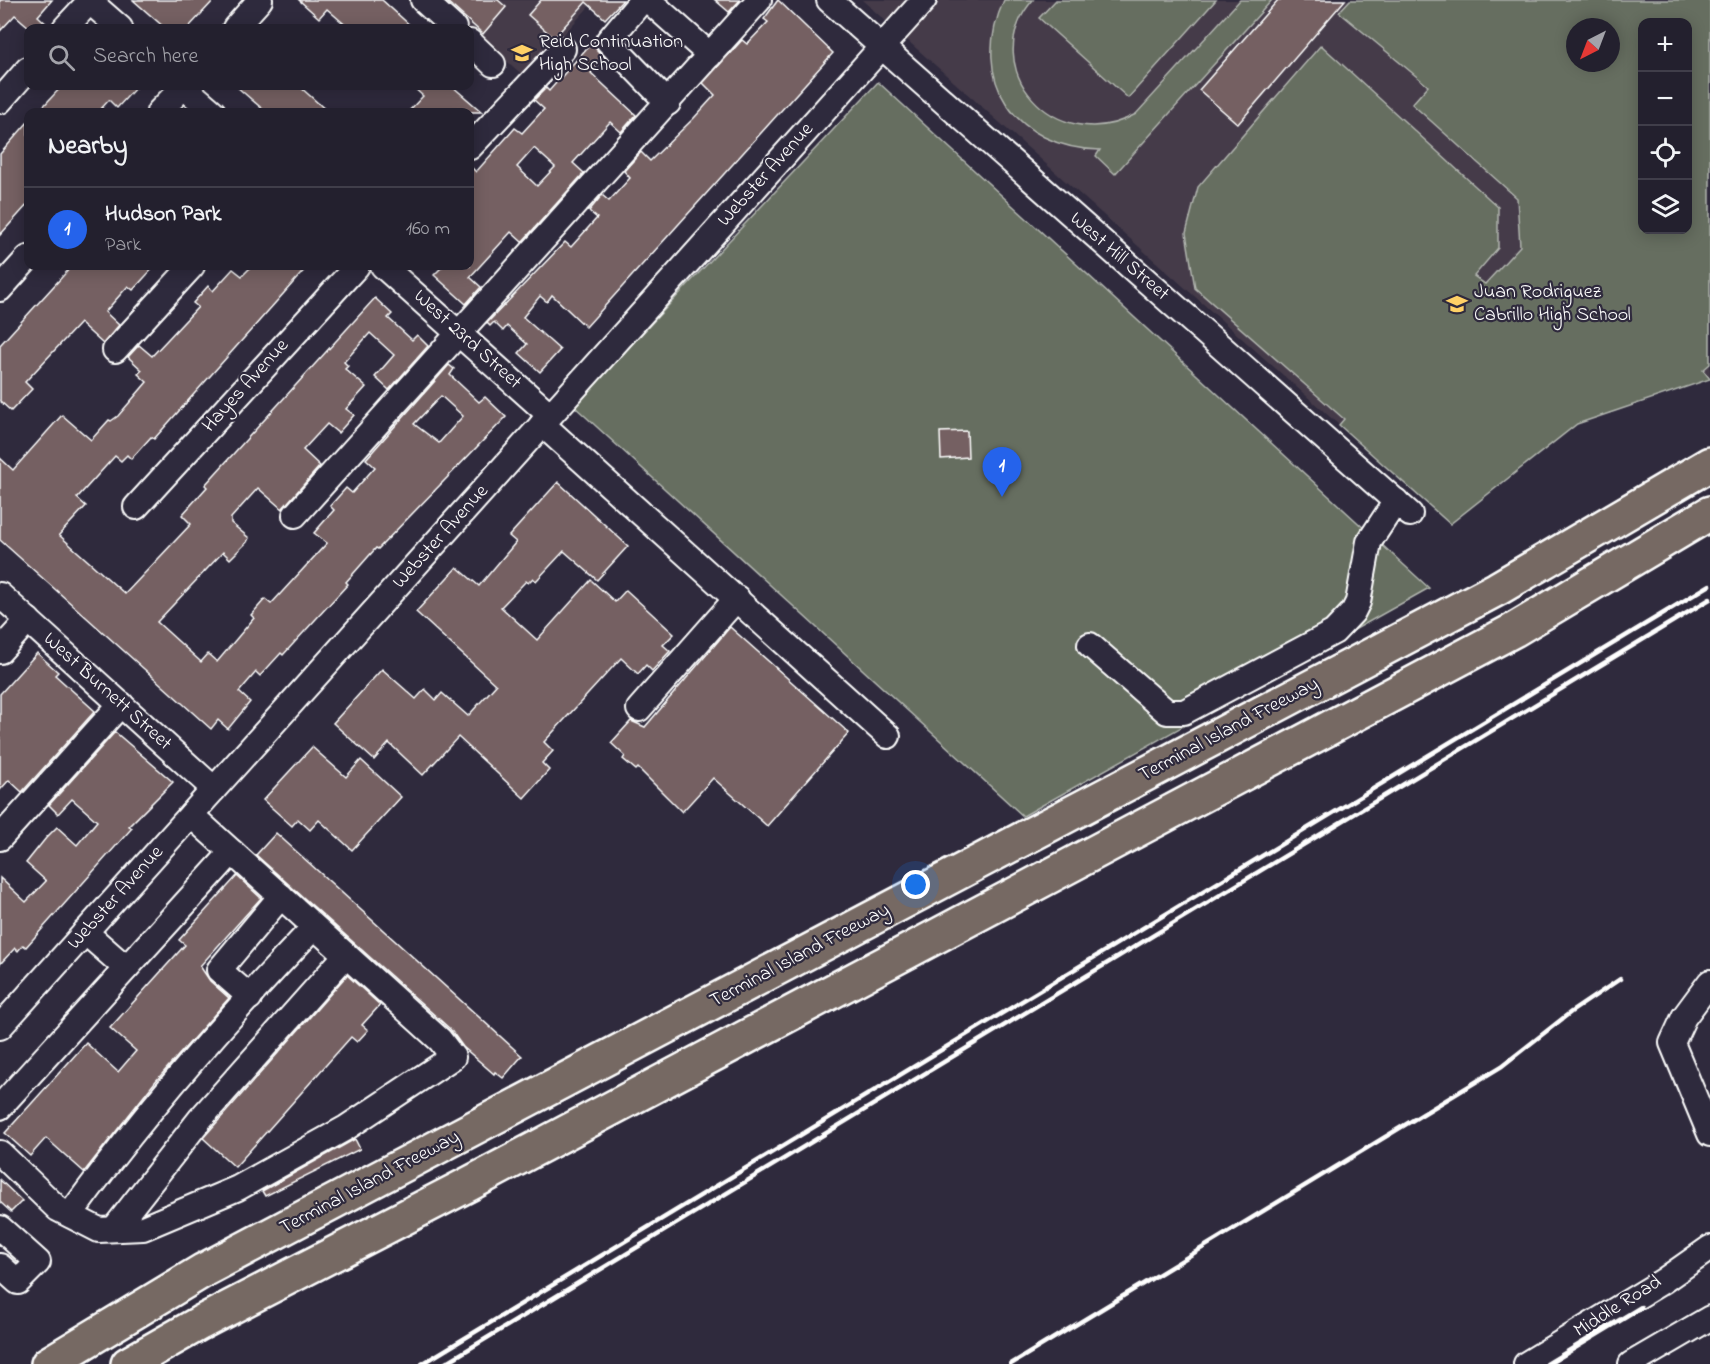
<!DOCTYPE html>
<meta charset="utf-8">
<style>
:root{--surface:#23202e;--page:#2f2d3a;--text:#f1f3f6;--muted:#a3a3aa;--line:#403e4a;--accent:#2563eb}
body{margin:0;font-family:"Indie Flower",sans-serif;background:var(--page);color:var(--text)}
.controls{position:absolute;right:18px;top:18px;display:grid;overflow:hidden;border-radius:12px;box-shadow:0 3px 15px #0003}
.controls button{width:54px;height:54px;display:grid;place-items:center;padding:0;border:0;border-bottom:2px solid var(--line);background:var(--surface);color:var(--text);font:30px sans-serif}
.compass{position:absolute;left:1566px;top:18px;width:54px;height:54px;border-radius:50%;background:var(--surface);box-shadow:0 3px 15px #0003;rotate:222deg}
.you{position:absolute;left:916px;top:885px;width:21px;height:21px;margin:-15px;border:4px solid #fff;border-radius:50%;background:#1a73e8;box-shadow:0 0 0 9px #1a73e833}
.badge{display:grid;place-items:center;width:39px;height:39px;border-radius:50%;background:var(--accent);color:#fff;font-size:20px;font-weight:700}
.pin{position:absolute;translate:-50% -50px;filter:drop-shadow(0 2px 3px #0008)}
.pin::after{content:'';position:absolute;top:32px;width:21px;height:18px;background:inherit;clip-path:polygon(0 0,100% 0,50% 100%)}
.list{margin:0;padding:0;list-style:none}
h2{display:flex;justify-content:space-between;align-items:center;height:78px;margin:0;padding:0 24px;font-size:26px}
h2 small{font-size:20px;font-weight:400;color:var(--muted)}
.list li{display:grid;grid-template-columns:39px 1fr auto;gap:18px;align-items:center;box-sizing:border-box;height:84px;padding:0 24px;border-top:2px solid var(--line)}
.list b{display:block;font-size:22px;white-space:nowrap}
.list p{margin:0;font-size:20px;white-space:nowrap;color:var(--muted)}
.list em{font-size:20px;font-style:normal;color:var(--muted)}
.icon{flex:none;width:33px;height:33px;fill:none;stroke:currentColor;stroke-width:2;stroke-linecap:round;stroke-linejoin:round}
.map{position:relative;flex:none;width:1710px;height:1364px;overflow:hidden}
.search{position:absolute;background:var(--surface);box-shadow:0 3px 15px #0003;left:24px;top:24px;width:450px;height:66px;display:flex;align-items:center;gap:15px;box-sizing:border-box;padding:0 21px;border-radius:12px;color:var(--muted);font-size:22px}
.panel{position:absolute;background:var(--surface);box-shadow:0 3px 15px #0003;left:24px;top:108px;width:450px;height:162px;border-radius:12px}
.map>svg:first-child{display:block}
.built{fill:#443a48;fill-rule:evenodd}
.green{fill:#666e60;stroke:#b2b6b0;stroke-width:1.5;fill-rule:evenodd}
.building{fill:#756162;stroke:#fff;stroke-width:1.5;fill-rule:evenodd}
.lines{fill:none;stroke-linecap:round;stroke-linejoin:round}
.minor-casing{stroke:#fff;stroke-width:28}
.highway-casing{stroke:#fff;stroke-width:38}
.minor{stroke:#2f2a3d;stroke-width:24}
.highway{stroke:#766964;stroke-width:33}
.rail{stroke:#fff;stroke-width:4.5}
.labels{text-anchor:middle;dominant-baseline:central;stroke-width:4.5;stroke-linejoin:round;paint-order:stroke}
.poi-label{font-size:20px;fill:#fff;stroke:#2f2a3d;text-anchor:start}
.street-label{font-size:20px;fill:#fff;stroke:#2f2a3d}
</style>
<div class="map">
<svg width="1710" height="1364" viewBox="0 0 1710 1364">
<rect width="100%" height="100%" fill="#2f2a3d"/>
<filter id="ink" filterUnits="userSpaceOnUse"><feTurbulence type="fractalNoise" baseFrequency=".0167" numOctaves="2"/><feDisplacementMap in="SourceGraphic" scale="12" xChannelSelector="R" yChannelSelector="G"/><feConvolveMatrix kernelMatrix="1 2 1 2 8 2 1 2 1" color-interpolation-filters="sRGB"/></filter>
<g filter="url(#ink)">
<!-- built -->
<g class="built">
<polygon points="436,0 595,0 525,77"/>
<path d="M862,0H1710V379L1577,424L1450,524ZM1642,22H1688V230H1642ZM1575,27H1611V63H1575Z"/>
</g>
<!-- green -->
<g class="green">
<path d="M1004,0H1033C975,66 1055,159 1136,114L1240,0H1272L1115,174L1096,156L1100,150C1015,148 968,80 1004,0Z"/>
<polygon points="1056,0 1216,0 1128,98 1039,18"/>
<path d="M1350,0H1710V364L1703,370L1710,379L1577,424L1450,524L1339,425L1344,419L1195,288L1186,233L1198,187L1321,45L1498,207V248L1474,276L1485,284L1520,246L1517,198L1412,104L1428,86L1339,12ZM1642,22H1688V230H1642ZM1575,27H1611V63H1575Z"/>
<polygon points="878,82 1429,588 1023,816 574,406"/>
</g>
<!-- building -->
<g class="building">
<polygon points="0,0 52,0 38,16 51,28 30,28 15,15 0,31"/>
<polygon points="133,0 214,0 188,28 165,28"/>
<polygon points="299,0 382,0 413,28 349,28 327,9 319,18"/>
<polygon points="445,0 498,0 506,7 483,34"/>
<polygon points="541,0 623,0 605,19 586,2 554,38 528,15"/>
<polygon points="715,0 740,0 729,12"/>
<polygon points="778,0 833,53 586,327 552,295 547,302 540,296 523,317 560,350 540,372 519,353 527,344 507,326 503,331 494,322 490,326 487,323 565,242 571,247 597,218 589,211 602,195 609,201 630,178 624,171 641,152 650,161 694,118 715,95 703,83 742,40 747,44 768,22 764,19"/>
<polygon points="1278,0 1345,0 1238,124 1199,90"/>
<path d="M594,40L597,50L605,58L591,73L636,115L621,132L610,122L573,163L584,173L522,242L511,232L470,277L481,287L466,304L434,275L443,266H470V166L476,172L515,128L522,133L544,109L534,100L546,88L549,91ZM534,148L555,167L537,186L517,167Z"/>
<polygon points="62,86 137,86 117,108 109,100 98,112 38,112"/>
<polygon points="236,86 299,86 328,112 266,112"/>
<polygon points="412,86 452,86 482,112 408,112 423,96"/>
<polygon points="28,122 28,204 0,235 0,154"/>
<polygon points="72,266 155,266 133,290 128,286 105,312 119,325 103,344 80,323 25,382 32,389 11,411 0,401 0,345"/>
<path d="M252,266H308L154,439L151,437L131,459L127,455L121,461L115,456L77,498L86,506L59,535L125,594L191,524L182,515L207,487L205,485L375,298L392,314L388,318L412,340L417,335L428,346L389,390L375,377L394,355L370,333L344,362L348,366L345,369L366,387L346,409L354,415L338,433L327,424L303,450L320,466L282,509L258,488L231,518V523L249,538L247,542L230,559L223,552L157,622L201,662L208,654L217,662L254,618L251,615L265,599L271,604L327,543L314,533L334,510L330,506L346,488L352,493L375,467L366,459L449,365L454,369L450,375L479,402L485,397L506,417L378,549L376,548L346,582L348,584L283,655L281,653L260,676L256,672L239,692L250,702L228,729L218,720L211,729L0,540V458L13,470L62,415L91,440L109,420L111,421L118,416L147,382L138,374L142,370L128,357L139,345L152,356L198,307L193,303L208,286L213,291L233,269L242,276ZM441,396L463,416L439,443L414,424Z"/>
<polygon points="967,431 968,457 941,459 940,432"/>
<polygon points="558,482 628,546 597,580 564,551 536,581 533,578 528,583 526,581 501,607 537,640 591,580 615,602 626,590 674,634 663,645 670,651 652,671 646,665 638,674 621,658 544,742 553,751 542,763 549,770 524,798 458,737 423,775 389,743 374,760 333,723 382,669 416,699 425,689 436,700 442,693 468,716 496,685 416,612 457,567 479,586 516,542 509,536"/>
<polygon points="730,627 849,733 767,826 713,778 682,812 638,768 636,770 623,759 625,756 611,743 631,721 645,727"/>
<polygon points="37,653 58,672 55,675 95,711 22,792 9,780 0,790 0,694"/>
<polygon points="115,732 173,782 129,826 132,828 26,947 23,945 18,951 15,948 0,964 0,878 26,902 46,881 26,863 46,838 57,827 77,845 97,821 72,799 58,814 49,805"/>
<polygon points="312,747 346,777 361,760 401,797 352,850 319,820 310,830 298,819 292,826 263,800"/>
<polygon points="276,833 522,1056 503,1078 495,1072 494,1074 463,1047 450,1029 256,855"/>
<polygon points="237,876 261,898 200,966 210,981 229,998 155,1082 84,1172 46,1138 30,1156 5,1133 86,1043 118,1072 136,1051 110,1028 185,945 179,940"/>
<polygon points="347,975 380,1005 362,1025 368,1030 357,1042 351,1037 235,1167 203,1138"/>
<polygon points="355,1139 360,1149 265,1196 262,1191"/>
<polygon points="0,1180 22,1201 11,1212 0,1202"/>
</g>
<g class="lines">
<defs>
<g id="minor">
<polyline points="88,0 120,28"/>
<polyline points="423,0 454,28"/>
<polyline points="642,0 608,41 668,103"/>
<polyline points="648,0 710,55"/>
<polyline points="829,0 1410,514"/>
<polyline points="65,28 91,0"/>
<polyline points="235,28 260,0"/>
<polyline points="470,42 493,64"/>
<polyline points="183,86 213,112"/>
<polyline points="0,101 28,69"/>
<polyline points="159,112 184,86"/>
<polyline points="470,147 563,49"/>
<polyline points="383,266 550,415"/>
<polyline points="0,289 28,258"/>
<polyline points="115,350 192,266"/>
<polyline points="542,424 888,736"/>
<polyline points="136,507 357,266"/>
<polyline points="295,515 759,0"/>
<polyline points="0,595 214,789"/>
<polyline points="1090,645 1167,712 1184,712 1334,632 1353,612 1358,602 1369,542 1396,501"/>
<polyline points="0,651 28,620"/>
<polyline points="639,709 737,598"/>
<polyline points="0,838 121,704"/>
<polyline points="85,932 126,968"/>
<polyline points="1710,982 1684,1017 1672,1043 1710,1134"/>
<polyline points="250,997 219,970 281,896"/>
<polyline points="0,1027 924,0"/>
<polyline points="0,1107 232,852"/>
<polyline points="0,1153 58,1209 99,1230 143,1228 238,1188 346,1128 453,1057 440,1040 191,815"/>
<path d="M70,1215C144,1113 227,1018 314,927"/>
<polyline points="0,1228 38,1262 18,1282 0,1266"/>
<polyline points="114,1229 201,1118 346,955"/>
<polyline points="1526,1364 1663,1281 1710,1248"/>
<polyline points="1631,1364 1710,1318"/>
</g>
<g id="highway">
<polyline points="48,1364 204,1270 1497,589 1710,464"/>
<polyline points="128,1364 200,1323 469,1184 1514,630 1710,513"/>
</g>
</defs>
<!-- minor casing -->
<use href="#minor" class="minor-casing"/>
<!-- highway casing -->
<use href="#highway" class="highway-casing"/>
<!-- minor -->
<use href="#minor" class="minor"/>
<!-- highway -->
<use href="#highway" class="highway"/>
<!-- rail -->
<g class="rail">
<polyline points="422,1364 1710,585"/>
<polyline points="444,1364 1710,599"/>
<polyline points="1011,1364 1502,1066 1571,1012 1620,979"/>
<polyline points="1547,1364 1641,1307"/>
</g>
</g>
</g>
<!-- icons -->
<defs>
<symbol id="school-bare" viewBox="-9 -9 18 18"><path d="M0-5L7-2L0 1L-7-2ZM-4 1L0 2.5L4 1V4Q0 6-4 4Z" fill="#ffd166" stroke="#2f2a3d" stroke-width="2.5" paint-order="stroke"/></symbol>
</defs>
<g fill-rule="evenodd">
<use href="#school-bare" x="507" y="38" width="30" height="30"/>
<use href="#school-bare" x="1442" y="289" width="30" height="30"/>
</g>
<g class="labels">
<!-- poi labels -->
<g class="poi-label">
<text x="539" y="42">Reid Continuation<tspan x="539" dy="23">High School</tspan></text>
<text x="1474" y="292">Juan Rodriguez<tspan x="1474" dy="23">Cabrillo High School</tspan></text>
</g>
<!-- street labels -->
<g class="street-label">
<text transform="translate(766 175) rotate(-48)">Webster Avenue</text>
<text transform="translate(1119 257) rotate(41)">West Hill Street</text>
<text transform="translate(467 340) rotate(42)">West 23rd Street</text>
<text transform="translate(246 386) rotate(-48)">Hayes Avenue</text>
<text transform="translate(441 537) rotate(-48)">Webster Avenue</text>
<text transform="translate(107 692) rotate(42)">West Burnett Street</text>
<text transform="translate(1229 730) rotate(-28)">Terminal Island Freeway</text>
<text transform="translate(116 898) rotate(-48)">Webster Avenue</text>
<text transform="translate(800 956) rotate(-28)">Terminal Island Freeway</text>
<text transform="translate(370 1183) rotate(-28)">Terminal Island Freeway</text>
<text transform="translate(1618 1307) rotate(-32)">Middle Road</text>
</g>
</g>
</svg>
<div class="controls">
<button>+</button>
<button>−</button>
<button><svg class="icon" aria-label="locate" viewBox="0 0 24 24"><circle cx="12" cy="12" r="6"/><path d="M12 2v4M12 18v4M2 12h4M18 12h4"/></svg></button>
<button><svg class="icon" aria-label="layers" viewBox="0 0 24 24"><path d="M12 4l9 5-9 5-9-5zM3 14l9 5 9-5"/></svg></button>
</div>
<svg class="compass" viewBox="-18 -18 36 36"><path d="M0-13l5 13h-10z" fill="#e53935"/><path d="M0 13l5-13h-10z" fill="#a3a3aa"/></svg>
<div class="you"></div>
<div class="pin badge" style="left:1002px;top:497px">1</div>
<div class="search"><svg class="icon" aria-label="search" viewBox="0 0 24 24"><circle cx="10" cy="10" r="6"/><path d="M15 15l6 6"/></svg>Search here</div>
<section class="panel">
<h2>Nearby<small></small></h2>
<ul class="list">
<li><span class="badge">1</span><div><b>Hudson Park</b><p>Park</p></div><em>160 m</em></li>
</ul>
</section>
</div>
